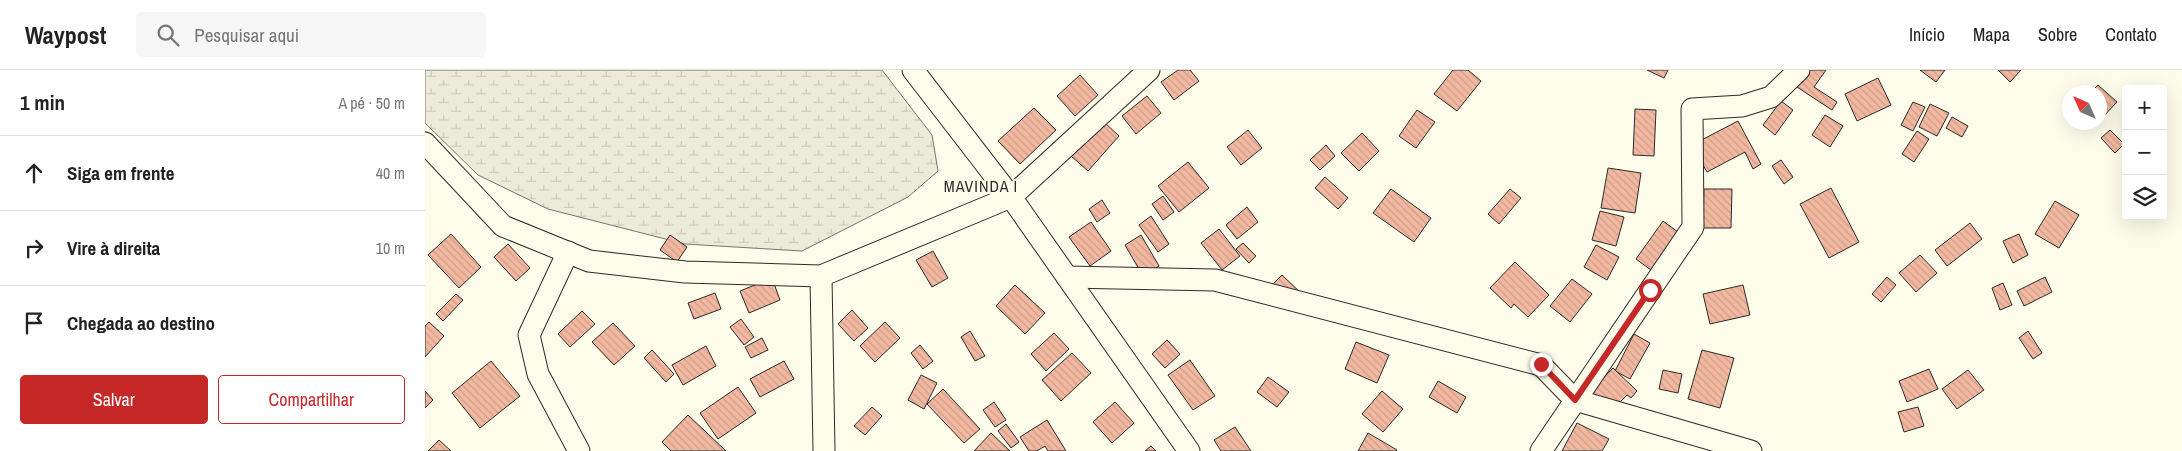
<!DOCTYPE html>
<html lang="pt">
<meta charset="utf-8">
<style>
:root{--surface:#fff;--page:#f6f6f6;--text:#222;--muted:#767676;--line:#e0e0e0;--accent:#c62828}
body{margin:0;font-family:"Archivo Narrow",sans-serif;background:var(--page);color:var(--text)}
.controls{position:absolute;right:15px;top:15px;display:grid;overflow:hidden;border-radius:5px;box-shadow:0 5px 20px #0002}
.controls button{width:45px;height:45px;display:grid;place-items:center;padding:0;border:0;border-bottom:1px solid var(--line);background:var(--surface);color:var(--text);font:25px sans-serif}
.compass{position:absolute;left:1637px;top:15px;width:45px;height:45px;border-radius:50%;background:var(--surface);box-shadow:0 5px 20px #0002;rotate:315deg}
.stop{position:absolute;width:15px;height:15px;margin:-11px;border:4px solid #c62828;border-radius:50%;background:#fff}
.stop.end{background:#c62828;border-color:#fff;box-shadow:0 1px 5px #0008}
.list{margin:0;padding:0;list-style:none}
h2{display:flex;justify-content:space-between;align-items:center;height:65px;margin:0;padding:0 20px;font-size:21px}
h2 small{font-size:16px;font-weight:400;color:var(--muted)}
.list li{display:grid;grid-template-columns:32px 1fr auto;gap:15px;align-items:center;box-sizing:border-box;height:75px;padding:0 20px;border-top:1px solid var(--line)}
.list b{display:block;font-size:19px;white-space:nowrap}
.list em{font-size:16px;font-style:normal;color:var(--muted)}
.actions{display:flex;gap:10px;padding:15px 20px}
.actions a{flex:1;padding:11px 0;border:1px solid var(--accent);border-radius:5px;text-align:center;font-size:18px;color:var(--accent)}
.actions .main{background:var(--accent);color:#fff}
.icon{flex:none;width:28px;height:28px;fill:none;stroke:currentColor;stroke-width:2;stroke-linecap:round;stroke-linejoin:round}
.map{position:relative;flex:none;width:1757px;height:381px;overflow:hidden}
header{display:flex;align-items:center;gap:30px;box-sizing:border-box;height:70px;padding:0 25px;background:var(--surface);border-bottom:1px solid var(--line)}
header strong{font-size:24px}
nav{display:flex;gap:28px;margin-inline-start:auto;font-size:18px}
.search{width:350px;height:45px;background:var(--page);display:flex;align-items:center;gap:12px;box-sizing:border-box;padding:0 18px;border-radius:5px;color:var(--muted);font-size:19px}
main{display:flex}
aside{flex:1;background:var(--surface)}
.map>svg:first-child{display:block}
.wetland{fill:url(#wetland-marsh);stroke:#74746e}
.building{fill:url(#building-back-hatch);stroke:#2b2b2b}
.lines{fill:none;stroke-linecap:round;stroke-linejoin:round}
.street-casing{stroke:#2b2b2b;stroke-width:23}
.street{stroke:#fdfbea;stroke-width:21}
.route{stroke:#c62828;stroke-width:6}
.labels{text-anchor:middle;dominant-baseline:central;stroke-width:4;stroke-linejoin:round;paint-order:stroke}
.neighbourhood-label{font-size:16px;letter-spacing:1px;fill:#2b2b2b;stroke:#fdfbea}
</style>
<header>
<strong>Waypost</strong>
<div class="search"><svg class="icon" aria-label="search" viewBox="0 0 24 24"><circle cx="10" cy="10" r="6"/><path d="M15 15l6 6"/></svg>Pesquisar aqui</div>
<nav><a>Início</a><a>Mapa</a><a>Sobre</a><a>Contato</a></nav>
</header>
<main>
<aside>
<h2>1 min<small>A pé · 50 m</small></h2>
<ul class="list">
<li><svg class="icon" aria-label="ahead" viewBox="0 0 24 24"><path d="M12 20V5M6 11l6-6 6 6"/></svg><div><b>Siga em frente</b></div><em>40 m</em></li>
<li><svg class="icon" aria-label="right" viewBox="0 0 24 24"><path d="M7 20v-9h11M14 6l5 5-5 5"/></svg><div><b>Vire à direita</b></div><em>10 m</em></li>
<li><svg class="icon" aria-label="arrive" viewBox="0 0 24 24"><path d="M6 21V4h12l-3 4 3 4H6"/></svg><div><b>Chegada ao destino</b></div></li>
</ul>
<div class="actions"><a class="main">Salvar</a><a>Compartilhar</a></div>
</aside>
<div class="map">
<svg width="1757" height="381" viewBox="0 0 1757 381">
<defs>
<pattern id="wetland-marsh" width="20" height="14" patternUnits="userSpaceOnUse" patternTransform="scale(1.25)"><rect width="20" height="14" fill="#ecebdb"/><path d="M1 5h8M5 5V1M11 12h8M15 12V8" fill="none" stroke="#cbcabc"/></pattern>
<pattern id="building-back-hatch" width="6" height="6" patternUnits="userSpaceOnUse" patternTransform="scale(1.25)"><rect width="6" height="6" fill="#f2b8a0"/><path d="M-1 5l2 2M0 0l6 6M5-1l2 2" fill="none" stroke="#d09e8a"/></pattern>
</defs>
<rect width="100%" height="100%" fill="#fdfbea"/>
<!-- wetland -->
<polygon class="wetland" points="0,0 457,0 507,65 513,101 483,127 377,181 260,174 123,139 53,105 0,53"/>
<!-- building -->
<g class="building">
<polygon points="753,0 765,0 774,11 749,30 736,12"/>
<polygon points="1028,0 1043,0 1056,11 1032,41 1009,24"/>
<polygon points="1222,0 1243,0 1239,8"/>
<polygon points="1383,0 1401,0 1389,17 1412,32 1407,40 1372,17"/>
<polygon points="1495,0 1520,0 1511,12"/>
<polygon points="1573,0 1596,0 1585,12"/>
<polygon points="655,5 673,25 650,46 632,26"/>
<polygon points="1453,8 1466,35 1432,51 1420,24"/>
<polygon points="1673,15 1692,32 1674,51 1674,22 1666,22"/>
<polygon points="722,26 736,43 711,64 697,46"/>
<polygon points="1356,31 1368,40 1350,65 1338,55"/>
<polygon points="1488,32 1500,37 1488,61 1476,55"/>
<polygon points="1505,34 1524,43 1512,66 1494,57"/>
<polygon points="609,38 631,60 595,94 573,71"/>
<polygon points="1210,39 1231,40 1229,86 1208,85"/>
<polygon points="992,40 1010,52 991,78 974,66"/>
<polygon points="1400,45 1418,56 1405,77 1387,65"/>
<polygon points="1527,47 1543,56 1537,67 1521,58"/>
<polygon points="678,51 694,66 663,101 646,86"/>
<polygon points="1313,51 1336,94 1328,99 1320,82 1282,102 1267,75"/>
<polygon points="823,60 837,78 816,95 802,77"/>
<polygon points="1685,60 1699,74 1690,83 1676,68"/>
<polygon points="1492,61 1504,69 1489,92 1477,84"/>
<polygon points="937,63 954,81 934,101 916,83"/>
<polygon points="901,75 910,86 895,100 885,90"/>
<polygon points="1356,90 1368,107 1359,114 1347,96"/>
<polygon points="763,92 784,118 754,142 733,116"/>
<polygon points="1183,98 1216,103 1210,143 1176,138"/>
<polygon points="900,107 923,128 913,139 890,118"/>
<polygon points="1406,118 1434,172 1404,188 1375,134"/>
<polygon points="966,119 1006,148 989,172 948,143"/>
<polygon points="1085,119 1096,128 1074,154 1063,144"/>
<polygon points="1279,119 1307,119 1306,158 1278,158"/>
<polygon points="738,126 749,142 738,150 727,134"/>
<polygon points="677,130 685,143 672,152 664,139"/>
<polygon points="1630,131 1654,145 1634,178 1610,164"/>
<polygon points="822,137 833,152 812,169 801,155"/>
<polygon points="1175,141 1199,147 1191,176 1167,170"/>
<polygon points="726,146 744,174 733,182 714,155"/>
<polygon points="1238,151 1253,162 1226,200 1211,189"/>
<polygon points="666,152 686,181 665,196 644,167"/>
<polygon points="1545,153 1557,169 1522,196 1510,180"/>
<polygon points="794,159 815,186 797,200 776,173"/>
<polygon points="26,164 56,197 34,218 3,185"/>
<polygon points="1594,164 1603,185 1588,193 1578,171"/>
<polygon points="245,165 262,177 252,192 235,180"/>
<polygon points="716,165 734,196 718,206 700,175"/>
<polygon points="818,173 831,186 824,193 811,179"/>
<polygon points="83,174 105,198 91,211 69,187"/>
<polygon points="1171,175 1194,187 1182,210 1159,197"/>
<polygon points="508,181 523,208 507,217 491,190"/>
<polygon points="1495,185 1512,203 1491,222 1474,203"/>
<polygon points="1090,192 1124,225 1103,247 1089,234 1086,238 1065,218"/>
<polygon points="857,205 879,226 846,216"/>
<polygon points="1462,207 1471,215 1456,232 1447,224"/>
<polygon points="1620,207 1627,222 1599,236 1592,221"/>
<polygon points="347,208 355,230 324,243 315,221"/>
<polygon points="1147,209 1167,224 1145,252 1125,236"/>
<polygon points="1578,213 1587,235 1575,240 1567,218"/>
<polygon points="590,215 620,243 600,264 571,236"/>
<polygon points="1318,215 1325,245 1285,254 1278,224"/>
<polygon points="290,223 296,239 269,249 263,233"/>
<polygon points="31,224 38,230 18,251 11,244"/>
<polygon points="427,240 443,258 429,271 413,254"/>
<polygon points="157,241 170,254 145,277 133,264"/>
<polygon points="316,249 329,267 319,275 305,257"/>
<polygon points="4,252 19,266 0,287 0,256"/>
<polygon points="460,252 475,268 450,292 435,276"/>
<polygon points="188,253 210,276 189,295 167,272"/>
<polygon points="545,261 560,286 550,291 536,267"/>
<polygon points="1603,261 1617,283 1608,289 1594,268"/>
<polygon points="629,263 644,279 621,301 606,284"/>
<polygon points="1209,264 1225,273 1205,309 1190,301"/>
<polygon points="337,268 343,280 326,288 320,277"/>
<polygon points="742,270 755,284 740,298 727,284"/>
<polygon points="931,272 964,285 952,313 920,299"/>
<polygon points="495,275 508,291 498,299 486,283"/>
<polygon points="281,276 291,296 258,315 247,295"/>
<polygon points="227,280 249,304 241,312 219,288"/>
<polygon points="1277,280 1309,288 1295,338 1263,329"/>
<polygon points="647,283 666,303 636,331 617,310"/>
<polygon points="765,290 790,326 768,340 743,305"/>
<polygon points="66,291 95,326 55,358 27,323"/>
<polygon points="359,291 369,309 335,327 325,309"/>
<polygon points="1188,298 1212,321 1206,328 1202,325 1180,348 1159,328"/>
<polygon points="1504,299 1513,319 1482,332 1474,311"/>
<polygon points="1238,300 1257,304 1253,323 1234,319"/>
<polygon points="1543,300 1559,320 1532,339 1517,319"/>
<polygon points="496,305 512,313 499,339 483,330"/>
<polygon points="843,307 864,322 852,337 832,322"/>
<polygon points="1013,311 1041,327 1032,343 1004,327"/>
<polygon points="313,317 331,343 293,369 275,343"/>
<polygon points="518,319 555,359 539,373 502,334"/>
<polygon points="0,321 8,330 0,338"/>
<polygon points="957,321 978,339 958,362 937,344"/>
<polygon points="569,332 581,350 570,357 558,340"/>
<polygon points="690,332 709,353 687,373 668,352"/>
<polygon points="447,337 457,346 440,365 429,356"/>
<polygon points="1493,337 1499,356 1479,362 1473,342"/>
<polygon points="263,345 301,381 246,381 237,372"/>
<polygon points="622,350 641,381 623,381 620,376 612,381 604,381 595,367"/>
<polygon points="1152,353 1184,369 1177,381 1137,381"/>
<polygon points="581,354 594,372 586,378 573,361"/>
<polygon points="810,357 826,381 796,381 789,370"/>
<polygon points="566,363 585,381 549,381"/>
<polygon points="943,363 972,380 971,381 933,381"/>
<polygon points="14,370 26,381 3,381"/>
<polygon points="726,376 731,381 720,381"/>
</g>
<g class="lines">
<defs>
<g id="street">
<polyline points="488,0 586,127 764,381"/>
<polyline points="0,73 78,156 164,191 260,202 396,206 586,127 724,0"/>
<polyline points="143,182 104,265 113,304 154,381"/>
<polyline points="396,206 399,381"/>
<polyline points="642,207 790,210 1116,295 1150,330 1326,381"/>
<polyline points="1116,381 1268,157 1267,39 1317,36 1346,27 1374,0"/>
</g>
</defs>
<!-- street casing -->
<use href="#street" class="street-casing"/>
<!-- street -->
<use href="#street" class="street"/>
</g>
<g class="lines">
<!-- route -->
<polyline class="route" points="1116,294 1150,330 1225,220"/>
</g>
<g class="labels">
<!-- neighbourhood labels -->
<g class="neighbourhood-label">
<text x="556" y="116">MAVINDA I</text>
</g>
</g>
</svg>
<div class="controls">
<button>+</button>
<button>−</button>
<button><svg class="icon" aria-label="layers" viewBox="0 0 24 24"><path d="M12 4l9 5-9 5-9-5zM3 14l9 5 9-5"/></svg></button>
</div>
<svg class="compass" viewBox="-18 -18 36 36"><path d="M0-13l5 13h-10z" fill="#e53935"/><path d="M0 13l5-13h-10z" fill="#767676"/></svg>
<div class="stop" style="left:1225px;top:220px"></div>
<div class="stop end" style="left:1116px;top:294px"></div>
</div>
</main>
